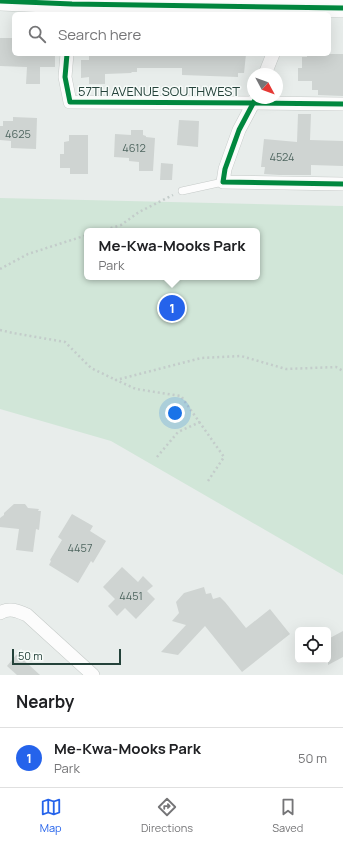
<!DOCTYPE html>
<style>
:root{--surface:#fff;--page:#f6f6f6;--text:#202124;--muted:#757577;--line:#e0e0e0;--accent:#2563eb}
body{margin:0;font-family:Manrope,sans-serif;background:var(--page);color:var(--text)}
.controls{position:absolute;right:12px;bottom:12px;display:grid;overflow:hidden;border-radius:6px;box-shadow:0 4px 16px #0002}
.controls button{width:36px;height:36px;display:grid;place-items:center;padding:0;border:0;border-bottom:1px solid var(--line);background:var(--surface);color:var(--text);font:20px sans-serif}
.compass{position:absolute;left:247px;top:68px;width:36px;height:36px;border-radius:50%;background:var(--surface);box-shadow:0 4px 16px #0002;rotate:131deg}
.scale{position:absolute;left:12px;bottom:10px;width:109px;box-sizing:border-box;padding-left:4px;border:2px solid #24423a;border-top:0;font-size:11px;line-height:14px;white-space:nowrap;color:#24423a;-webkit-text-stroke:3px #f7fbf9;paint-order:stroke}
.you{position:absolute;left:175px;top:413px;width:14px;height:14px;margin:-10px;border:3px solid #fff;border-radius:50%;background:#1a73e8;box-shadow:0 0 0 6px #1a73e833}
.badge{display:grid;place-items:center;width:26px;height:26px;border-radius:50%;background:var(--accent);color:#fff;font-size:13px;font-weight:700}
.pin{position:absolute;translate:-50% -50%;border:2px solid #fff;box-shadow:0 1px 4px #0006}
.popup{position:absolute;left:84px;top:228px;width:176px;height:52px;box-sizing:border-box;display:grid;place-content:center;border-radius:6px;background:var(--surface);filter:drop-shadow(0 1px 3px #0005);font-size:13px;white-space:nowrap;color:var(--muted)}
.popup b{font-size:15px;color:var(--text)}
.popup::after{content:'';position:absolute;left:50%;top:100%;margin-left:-8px;border:8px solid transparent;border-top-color:var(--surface)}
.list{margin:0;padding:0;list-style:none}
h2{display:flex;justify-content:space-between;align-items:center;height:52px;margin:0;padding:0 16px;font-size:17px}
h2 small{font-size:13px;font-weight:400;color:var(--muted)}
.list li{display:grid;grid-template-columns:26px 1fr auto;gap:12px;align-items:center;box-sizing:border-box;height:60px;padding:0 16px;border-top:1px solid var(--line)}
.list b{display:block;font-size:15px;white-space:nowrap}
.list p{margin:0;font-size:13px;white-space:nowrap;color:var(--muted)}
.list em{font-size:13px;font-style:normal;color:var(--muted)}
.icon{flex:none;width:22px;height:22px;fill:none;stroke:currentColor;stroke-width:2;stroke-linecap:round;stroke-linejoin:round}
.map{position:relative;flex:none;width:343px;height:675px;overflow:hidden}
.search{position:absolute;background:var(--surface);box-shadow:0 4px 16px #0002;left:12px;right:12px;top:12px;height:44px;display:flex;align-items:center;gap:10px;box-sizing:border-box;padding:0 14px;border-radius:6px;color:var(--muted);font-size:15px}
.sheet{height:112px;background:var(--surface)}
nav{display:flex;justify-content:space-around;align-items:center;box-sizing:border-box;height:56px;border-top:1px solid var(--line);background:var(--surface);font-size:11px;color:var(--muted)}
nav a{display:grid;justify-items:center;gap:2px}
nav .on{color:var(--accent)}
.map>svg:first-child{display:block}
.green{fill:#d1e6d8;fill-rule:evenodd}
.building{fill:#cfd4d2}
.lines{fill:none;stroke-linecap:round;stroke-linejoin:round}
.service-casing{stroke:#c5cac8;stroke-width:8}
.minor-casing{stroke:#c5cac8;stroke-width:14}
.secondary-casing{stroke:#c3cbc8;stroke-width:20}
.path{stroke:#c3ccca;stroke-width:2.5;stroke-dasharray:2 3;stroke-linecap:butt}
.service{stroke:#fcfcfc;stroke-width:7}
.minor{stroke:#fcfcfc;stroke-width:13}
.secondary{stroke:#fcfcfc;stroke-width:19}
.cycleway-casing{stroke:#f7fbf9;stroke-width:8}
.cycleway{stroke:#00873e;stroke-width:5}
.labels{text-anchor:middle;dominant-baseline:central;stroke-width:3;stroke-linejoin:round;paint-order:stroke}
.number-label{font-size:11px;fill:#506761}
.street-label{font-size:13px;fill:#24423a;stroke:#f7fbf9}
</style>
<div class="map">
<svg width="343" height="675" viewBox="0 0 343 675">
<rect width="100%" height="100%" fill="#e8edeb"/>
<!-- green -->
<path class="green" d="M0,198L343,206V575L111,441L0,409ZM87,231H257V277H87Z"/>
<!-- building -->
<g class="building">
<polygon points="0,38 14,38 14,54 55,54 55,67 40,67 40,84 26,84 27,67 0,66"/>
<polygon points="89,54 246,54 244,73 238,73 238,77 182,75 182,68 137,68 137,72 132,72 131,73 105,74 105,84 89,84 89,77 81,78 81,60 89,60"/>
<polygon points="307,54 343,54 343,96 318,95 318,90 312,90 312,81 298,81 298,68 302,68 302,57 307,57"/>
<polygon points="298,114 311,114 310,140 343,141 343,166 311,165 311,175 279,175 264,174 265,167 261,167 264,139 297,142"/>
<polygon points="13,117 37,118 36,149 11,148 11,141 0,140 0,126 3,126 3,121 13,121"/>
<polygon points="179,120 199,121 198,147 177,145"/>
<polygon points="131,130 143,130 143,135 146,136 146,137 155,138 153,171 139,171 139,162 129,161 129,158 114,157 115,134 131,135"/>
<polygon points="69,135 88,135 88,174 70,174 70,168 60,168 60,154 64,154 64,142 69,141"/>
<polygon points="161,163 173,164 172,180 160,180"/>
<polygon points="14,504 25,504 28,508 39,509 38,511 41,511 39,530 36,529 33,552 16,550 19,529 0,527 0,518 4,515 4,513"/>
<polygon points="72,514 93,526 90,531 106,541 93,563 91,561 78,583 49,565 51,561 50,560 62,540 58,537"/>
<polygon points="122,567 138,582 143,576 153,586 147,591 155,599 136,619 125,608 117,616 108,606 115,599 103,587"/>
<polygon points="204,587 206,594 211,593 213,599 220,597 225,602 246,628 270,609 290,634 242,672 205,626 178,655 161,652 186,625 172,621 179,613 176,602 184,593"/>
<polygon points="343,631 343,657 328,665 328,639"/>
<polygon points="17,654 40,675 17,675 7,666"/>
</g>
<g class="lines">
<defs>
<polyline id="service" points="182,191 223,182"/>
<g id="minor">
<polyline points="67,54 65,77 70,102 254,103 343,104"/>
<polyline points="265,74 273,54"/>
<polyline points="256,98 239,130 225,169 223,182 343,184"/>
<path d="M0,613C9,607 18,611 27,615L93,675"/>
</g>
<polyline id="secondary" points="0,1 72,4 343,8"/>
</defs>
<!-- service casing -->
<use href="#service" class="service-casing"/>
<!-- minor casing -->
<use href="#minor" class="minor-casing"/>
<!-- secondary casing -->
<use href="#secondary" class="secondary-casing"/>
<!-- path -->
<g class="path">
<polyline points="101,231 121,225 139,212 173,195"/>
<polyline points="0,269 28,254 87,235"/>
<polyline points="0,330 13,333 65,342 91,368 116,380"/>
<polyline points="157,457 178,432 200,422"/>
<polyline points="208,481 224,457 181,396 136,389 116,380 201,358 241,356 286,369 336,367 343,371"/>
</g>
<!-- service -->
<use href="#service" class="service"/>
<!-- minor -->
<use href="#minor" class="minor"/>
<!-- secondary -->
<use href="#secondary" class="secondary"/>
<defs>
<g id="cycleway">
<polyline points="0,1 72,4 343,8"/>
<polyline points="67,54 65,77 70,102 254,103 343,104"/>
<polyline points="256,98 239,130 225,169 223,182 343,184"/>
</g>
</defs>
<!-- cycleway casing -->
<use href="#cycleway" class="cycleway-casing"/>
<!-- cycleway -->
<use href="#cycleway" class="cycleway"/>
</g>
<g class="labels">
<!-- number labels -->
<g class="number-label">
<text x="18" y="133">4625</text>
<text x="134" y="147">4612</text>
<text x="282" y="156">4524</text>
<text x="80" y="547">4457</text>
<text x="131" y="595">4451</text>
</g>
<!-- street labels -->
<g class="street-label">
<text x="159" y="91">57TH AVENUE SOUTHWEST</text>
</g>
</g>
</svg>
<div class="controls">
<button><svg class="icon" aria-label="locate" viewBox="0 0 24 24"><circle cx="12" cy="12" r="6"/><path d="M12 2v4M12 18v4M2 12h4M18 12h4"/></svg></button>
</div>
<svg class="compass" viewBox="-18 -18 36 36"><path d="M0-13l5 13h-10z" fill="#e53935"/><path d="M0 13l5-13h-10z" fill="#757577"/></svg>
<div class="scale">50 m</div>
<div class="you"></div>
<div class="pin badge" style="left:172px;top:308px">1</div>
<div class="popup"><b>Me-Kwa-Mooks Park</b>Park</div>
<div class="search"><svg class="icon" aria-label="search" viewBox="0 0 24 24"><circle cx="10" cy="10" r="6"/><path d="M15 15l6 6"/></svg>Search here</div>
</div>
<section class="sheet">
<h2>Nearby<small></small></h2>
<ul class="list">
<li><span class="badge">1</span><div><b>Me-Kwa-Mooks Park</b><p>Park</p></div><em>50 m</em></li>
</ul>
</section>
<nav>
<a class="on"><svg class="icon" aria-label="map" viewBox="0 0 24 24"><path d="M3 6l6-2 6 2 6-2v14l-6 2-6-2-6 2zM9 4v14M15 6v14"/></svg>Map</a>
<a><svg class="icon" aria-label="directions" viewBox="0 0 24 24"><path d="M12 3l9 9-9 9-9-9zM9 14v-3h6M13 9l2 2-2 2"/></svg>Directions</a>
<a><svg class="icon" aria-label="saved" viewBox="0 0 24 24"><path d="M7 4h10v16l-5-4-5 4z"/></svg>Saved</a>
</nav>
